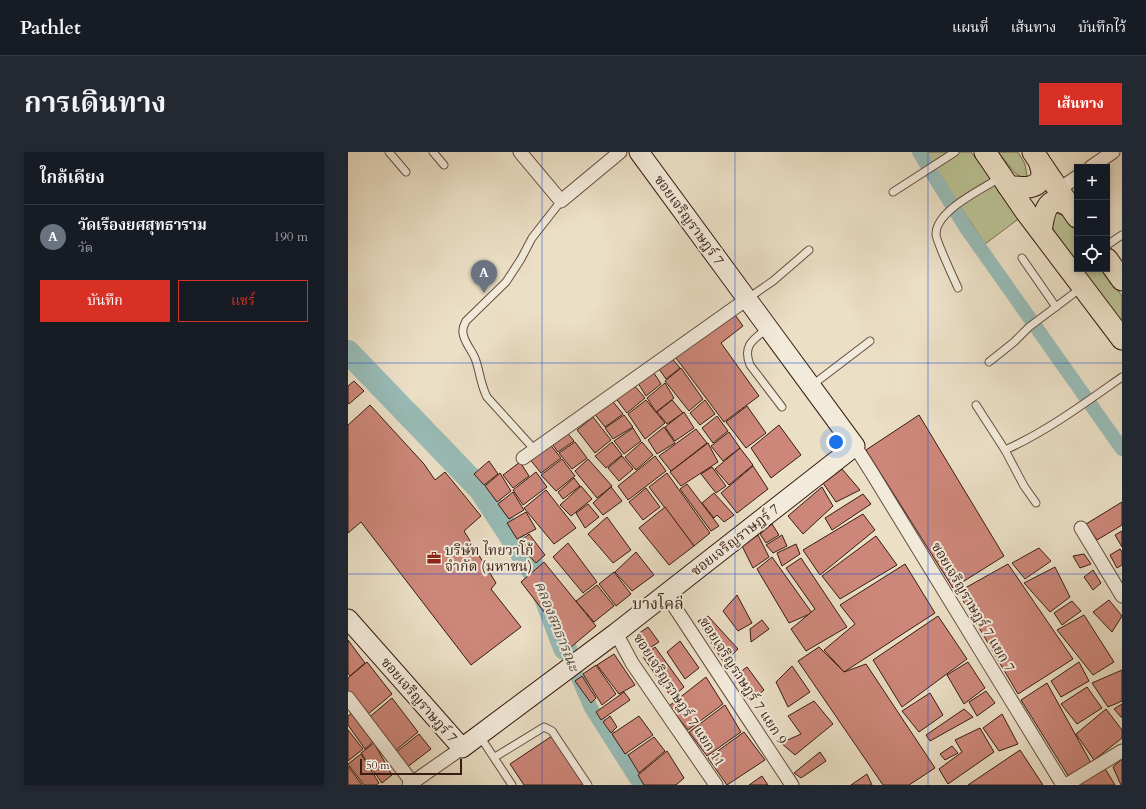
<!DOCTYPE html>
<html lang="th">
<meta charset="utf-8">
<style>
:root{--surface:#171b24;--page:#242831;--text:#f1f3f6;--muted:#9ea1a6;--line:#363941;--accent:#d93025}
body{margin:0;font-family:Cardo,"Noto Serif Thai",serif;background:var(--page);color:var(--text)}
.controls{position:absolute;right:12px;top:12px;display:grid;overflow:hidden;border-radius:0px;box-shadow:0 2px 6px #0003}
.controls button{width:36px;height:36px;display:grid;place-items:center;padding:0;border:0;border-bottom:1px solid var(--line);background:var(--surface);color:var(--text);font:20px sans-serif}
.scale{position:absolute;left:12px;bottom:10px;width:102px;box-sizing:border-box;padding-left:4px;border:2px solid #371c12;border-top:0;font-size:11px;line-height:14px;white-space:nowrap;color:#371c12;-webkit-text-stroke:3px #f2eada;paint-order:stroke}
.you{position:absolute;left:488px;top:290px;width:14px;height:14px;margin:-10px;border:3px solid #fff;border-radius:50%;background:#1a73e8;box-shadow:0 0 0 6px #1a73e833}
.badge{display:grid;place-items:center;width:26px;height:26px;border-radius:50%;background:var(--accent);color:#fff;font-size:13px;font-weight:700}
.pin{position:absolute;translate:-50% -33px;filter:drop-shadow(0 1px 2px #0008)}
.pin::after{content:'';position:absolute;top:21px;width:14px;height:12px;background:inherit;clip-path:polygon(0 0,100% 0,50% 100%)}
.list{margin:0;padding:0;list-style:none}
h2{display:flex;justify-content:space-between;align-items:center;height:52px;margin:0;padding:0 16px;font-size:17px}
h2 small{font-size:13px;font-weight:400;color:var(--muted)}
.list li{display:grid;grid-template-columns:26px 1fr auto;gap:12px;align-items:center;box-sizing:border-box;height:64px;padding:0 16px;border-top:1px solid var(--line)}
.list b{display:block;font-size:15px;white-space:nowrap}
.list p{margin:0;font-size:13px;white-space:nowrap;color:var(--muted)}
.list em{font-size:13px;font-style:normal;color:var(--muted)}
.actions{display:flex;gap:8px;padding:12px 16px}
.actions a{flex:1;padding:9px 0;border:1px solid var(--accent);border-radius:0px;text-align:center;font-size:14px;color:var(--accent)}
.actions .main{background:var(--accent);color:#fff}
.icon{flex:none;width:22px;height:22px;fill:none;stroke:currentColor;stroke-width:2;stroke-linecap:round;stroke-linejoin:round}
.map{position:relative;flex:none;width:774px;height:633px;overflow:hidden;border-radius:0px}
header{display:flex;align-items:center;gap:24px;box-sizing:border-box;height:56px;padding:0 20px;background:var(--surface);border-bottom:1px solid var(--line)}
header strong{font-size:19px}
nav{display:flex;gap:22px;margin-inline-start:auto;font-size:14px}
.intro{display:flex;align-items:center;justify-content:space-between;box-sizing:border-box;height:96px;padding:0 24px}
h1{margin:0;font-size:28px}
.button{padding:10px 18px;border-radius:0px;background:var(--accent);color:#fff;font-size:14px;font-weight:700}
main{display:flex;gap:24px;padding:0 24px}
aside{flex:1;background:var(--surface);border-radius:0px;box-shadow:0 2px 6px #0003}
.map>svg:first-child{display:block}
.green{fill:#b9c193;stroke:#786e52}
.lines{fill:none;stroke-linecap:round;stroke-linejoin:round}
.canal{stroke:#98bcb7;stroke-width:14}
.river{stroke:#98bcb7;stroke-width:24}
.building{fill:#cd877a;stroke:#371c12}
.lane-casing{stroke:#644d3f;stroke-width:9}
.street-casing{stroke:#644d3f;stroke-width:15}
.secondary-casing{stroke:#371c12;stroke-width:21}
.primary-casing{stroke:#371c12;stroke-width:23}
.lane{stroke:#f2eada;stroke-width:7}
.street{stroke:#f2eada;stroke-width:13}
.secondary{stroke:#f2eada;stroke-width:19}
.primary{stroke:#ebdfc6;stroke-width:21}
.grid{fill:none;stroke:#1d4ed8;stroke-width:1;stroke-opacity:0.55}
.labels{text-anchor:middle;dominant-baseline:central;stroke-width:4;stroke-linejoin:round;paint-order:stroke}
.street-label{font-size:14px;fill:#371c12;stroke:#f2eada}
.poi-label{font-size:14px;fill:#371c12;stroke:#f2eada;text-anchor:start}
.water-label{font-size:15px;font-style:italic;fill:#544c44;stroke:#f2eada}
.quarter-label{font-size:16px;fill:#371c12;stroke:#f2eada}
</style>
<header>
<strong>Pathlet</strong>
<nav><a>แผนที่</a><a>เส้นทาง</a><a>บันทึกไว้</a></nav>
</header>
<div class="intro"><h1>การเดินทาง</h1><a class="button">เส้นทาง</a></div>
<main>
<aside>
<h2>ใกล้เคียง<small></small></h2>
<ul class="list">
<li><span class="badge" style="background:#6b7280">A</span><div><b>วัดเรืองยศสุทธาราม</b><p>วัด</p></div><em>190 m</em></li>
</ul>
<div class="actions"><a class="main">บันทึก</a><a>แชร์</a></div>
</aside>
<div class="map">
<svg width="774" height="633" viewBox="0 0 774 633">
<rect width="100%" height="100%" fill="#ebdfc6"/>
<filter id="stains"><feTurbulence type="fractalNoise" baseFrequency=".005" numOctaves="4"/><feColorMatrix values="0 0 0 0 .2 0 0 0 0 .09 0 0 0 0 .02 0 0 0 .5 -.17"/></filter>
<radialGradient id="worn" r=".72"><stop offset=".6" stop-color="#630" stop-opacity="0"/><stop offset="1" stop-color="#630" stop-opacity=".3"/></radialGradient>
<!-- green -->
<g class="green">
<polygon points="576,0 623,0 673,65 637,92"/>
<polygon points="650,0 670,0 677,12 680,30 667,21"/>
<polygon points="702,58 718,65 729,81 729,113 713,92 705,77"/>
<polygon points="732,117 755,117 774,144 774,174"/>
</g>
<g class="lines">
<!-- canal -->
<g class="canal">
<polyline points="571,0 618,76 774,297"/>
<polyline points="217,496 243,556 292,633"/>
</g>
<!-- river -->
<polyline class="river" points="0,200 133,338 191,427 217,496"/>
</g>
<!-- building -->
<g class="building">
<polygon points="385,160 395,174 373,191 411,244 376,270 325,202"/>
<polygon points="322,204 332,216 318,227 309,214"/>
<polygon points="333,216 355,247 341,259 317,229"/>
<polygon points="304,218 313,232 298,244 288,228"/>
<polygon points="6,229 16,239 1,252 0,251 0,234"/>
<polygon points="317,231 326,246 308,260 299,246"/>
<polygon points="285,232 297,246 279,261 266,244"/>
<polygon points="262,246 275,262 257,275 245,260"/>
<polygon points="298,248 317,271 297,287 280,262"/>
<polygon points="324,248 335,261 319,272 309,260"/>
<polygon points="357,248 367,262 352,273 342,261"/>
<polygon points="22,253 76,312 87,328 97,320 133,364 116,379 148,431 143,437 173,475 123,513 13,370 0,381 0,273"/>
<polygon points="399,254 418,281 398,296 378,270"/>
<polygon points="336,260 346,276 327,289 317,275"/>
<polygon points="276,263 285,275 265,287 257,276"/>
<polygon points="571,263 656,404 605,436 518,298"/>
<polygon points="369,264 380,279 365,291 354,276"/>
<polygon points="245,265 263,288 247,301 229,278"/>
<polygon points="431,273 453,303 423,326 403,296"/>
<polygon points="316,275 327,291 309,302 300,288"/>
<polygon points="285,276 293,289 276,302 266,289"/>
<polygon points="348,277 359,291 323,319 311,304"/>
<polygon points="217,278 226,289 210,300 202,289"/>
<polygon points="381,280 392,296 375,309 363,294"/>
<polygon points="200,290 213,306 193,321 180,305"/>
<polygon points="227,290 239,306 224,317 211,301"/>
<polygon points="264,290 274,303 258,316 247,304"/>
<polygon points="294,290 305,303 288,318 277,305"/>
<polygon points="360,291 370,310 333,334 322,320"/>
<polygon points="392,296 405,313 381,333 367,317"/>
<polygon points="274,304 285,317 271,329 260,316"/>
<polygon points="307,304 318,319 280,348 270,334"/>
<polygon points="214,307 227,324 208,339 193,323"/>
<polygon points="240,307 264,334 249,346 227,319"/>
<polygon points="141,309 150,322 136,333 126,322"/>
<polygon points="172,310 181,324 165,336 155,323"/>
<polygon points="405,314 420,337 389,361 373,341"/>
<polygon points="364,315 378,334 368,341 353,322"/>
<polygon points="494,317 512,338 488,350 475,331"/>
<polygon points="188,320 199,335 175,353 165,338"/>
<polygon points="152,321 163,339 149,350 137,334"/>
<polygon points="319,321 362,381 346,394 301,335"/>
<polygon points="226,326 232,334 215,347 210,340"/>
<polygon points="339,332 371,374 363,379 332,337"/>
<polygon points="233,334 244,347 223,364 212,353"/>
<polygon points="263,335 274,349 255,363 245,351"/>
<polygon points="474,335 485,354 455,382 440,364"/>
<polygon points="298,336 312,355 295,368 281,350"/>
<polygon points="198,338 228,376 206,392 176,356"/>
<polygon points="165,340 176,358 161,367 150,352"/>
<polygon points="366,341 386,363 376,370 369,363 366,366 354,351"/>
<polygon points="515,342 523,352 484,378 477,366"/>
<polygon points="774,350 774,373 749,388 738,372"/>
<polygon points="240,352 251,365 237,376 228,361"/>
<polygon points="317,355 346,394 321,413 291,376"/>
<polygon points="178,360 188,377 169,387 159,371"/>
<polygon points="515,362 527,378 472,423 455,398"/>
<polygon points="259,365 283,398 265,411 240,382"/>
<polygon points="424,372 431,383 418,391 412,382"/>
<polygon points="774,379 774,395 767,383"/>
<polygon points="181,382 197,403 188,411 170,392"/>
<polygon points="410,383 421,405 405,416 394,394"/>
<polygon points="434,383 439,394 425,401 418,393"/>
<polygon points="528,384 549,413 492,447 474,424"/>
<polygon points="220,391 249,430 235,441 205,405"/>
<polygon points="448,392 452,402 434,414 429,401"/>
<polygon points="691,396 703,409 677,427 664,411"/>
<polygon points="772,397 774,400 774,413 769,416 762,403"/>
<polygon points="288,400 306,423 284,439 267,420"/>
<polygon points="736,402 743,412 732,416 725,404"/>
<polygon points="424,405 464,461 441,471 409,417"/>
<polygon points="453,406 499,475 458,499 443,477 467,457 438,416"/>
<polygon points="196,410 248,474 223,495 173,430"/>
<polygon points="557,412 587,461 496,520 476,498 507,472 492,453"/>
<polygon points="660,412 725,507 670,542 610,440"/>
<polygon points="707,415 722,445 702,460 676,431"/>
<polygon points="745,418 753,431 745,438 736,425"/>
<polygon points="266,420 283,442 268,454 251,432"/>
<polygon points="249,433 266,454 246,470 228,449"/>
<polygon points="389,443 404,471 390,479 375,459"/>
<polygon points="761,448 774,464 764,480 745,460"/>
<polygon points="724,449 733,459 714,473 706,461"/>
<polygon points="736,463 766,510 745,523 709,478"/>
<polygon points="360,464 390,497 376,511 350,469"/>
<polygon points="590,464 619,507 554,555 525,508"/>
<polygon points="414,468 421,477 403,490 402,477"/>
<polygon points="300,475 311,490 300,497 290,482"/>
<polygon points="0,488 17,511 2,524 0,521"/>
<polygon points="332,489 351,516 337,527 319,500"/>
<polygon points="307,495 336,535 324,546 295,505"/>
<polygon points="471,495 496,520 518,512 587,616 561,633 535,633 450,509"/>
<polygon points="266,502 287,533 271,542 249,513"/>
<polygon points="19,510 44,542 19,563 0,539 0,526"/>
<polygon points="620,510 637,536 616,552 599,523"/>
<polygon points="731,510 741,529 713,545 703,529"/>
<polygon points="248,513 268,542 254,553 235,522"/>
<polygon points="444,514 462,540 440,555 428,530"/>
<polygon points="399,515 416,538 402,550 387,524"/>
<polygon points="774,518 774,549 760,555 744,531"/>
<polygon points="234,524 248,546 243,551 227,529"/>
<polygon points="358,525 375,552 340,578 321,554"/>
<polygon points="699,531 743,611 721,625 673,548"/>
<polygon points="739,535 754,556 729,572 713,552"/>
<polygon points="638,539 647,551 629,564 621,550"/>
<polygon points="276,540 282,548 253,568 248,560"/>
<polygon points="582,541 595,563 571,580 554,559"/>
<polygon points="44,546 70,580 47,599 19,567"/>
<polygon points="466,549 485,572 447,603 433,591 453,582 440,564"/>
<polygon points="774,552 774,566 766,557"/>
<polygon points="377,553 393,580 359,604 341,580"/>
<polygon points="616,557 625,565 582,589 578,583"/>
<polygon points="758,557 774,578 774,586 746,608 728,582"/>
<polygon points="4,561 25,590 17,597 0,573 0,564"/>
<polygon points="654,562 670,592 651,599 635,576"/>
<polygon points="262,564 269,575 263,581 255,570"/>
<polygon points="291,564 305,583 277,602 264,582"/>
<polygon points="632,576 646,600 600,632 591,617 614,600 607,588"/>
<polygon points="0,578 15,597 0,609"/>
<polygon points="396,580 417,608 379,633 360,606"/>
<polygon points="71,582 83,597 58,616 47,601"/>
<polygon points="204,584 236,633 176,633 162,612"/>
<polygon points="306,585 317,599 291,621 280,603"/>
<polygon points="26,591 44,623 34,631 13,601"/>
<polygon points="604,594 610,601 597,608 592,602"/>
<polygon points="672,598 695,633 620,633"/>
<polygon points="319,599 336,626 328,633 296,633 290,623"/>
<polygon points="472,600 478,609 453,626 446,621"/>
<polygon points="13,602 31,631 28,633 16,633 0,612"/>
<polygon points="774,607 774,633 773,633 765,615"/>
<polygon points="0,614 14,633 0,633"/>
<polygon points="756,615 767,633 730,633"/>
<polygon points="519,622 524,633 503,633"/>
<polygon points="414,624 420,633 401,633"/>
</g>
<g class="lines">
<defs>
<g id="lane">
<polyline points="41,0 58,20"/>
<polyline points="85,0 96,13"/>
<polyline points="545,40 607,0"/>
<polyline points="759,93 774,83"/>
<polyline points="674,106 708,155"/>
<path d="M610,136C606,127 588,89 588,82C588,58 635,37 653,25"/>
<polyline points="399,147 425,129 461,98"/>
<path d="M420,176C406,187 394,193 402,213L434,255"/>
<polyline points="641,210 666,190 681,175 733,136"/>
<polyline points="463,234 522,189"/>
<path d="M628,253L657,298C698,280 737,251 774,225"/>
<path d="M186,297L139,245C133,234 132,221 128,209C125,199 116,191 115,181C114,176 116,173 118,169L158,130L173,107L184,86L213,49"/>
<polyline points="657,298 676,334 688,351"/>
<polyline points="131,583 164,633"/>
<polyline points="147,605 196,575 204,579 240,633"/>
</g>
<g id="street">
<polyline points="172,0 213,49 272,0"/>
<polyline points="743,15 765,0"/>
<polyline points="710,38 729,25"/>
<polyline points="507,294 524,321 715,633"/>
<polyline points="175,306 399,147"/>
<polyline points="733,376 774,444"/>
<polyline points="318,442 444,633"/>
<polyline points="268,481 284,511 368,633"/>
<polyline points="0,546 66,633"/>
<polyline points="61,633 114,596"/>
<polyline points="718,633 774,599"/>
</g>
<polyline id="secondary" points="0,467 114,596 268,481 507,294 291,0"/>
<g id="primary">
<polyline points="637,0 678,60 774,187"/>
<polyline points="685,0 729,65"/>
<path d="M660,34C672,36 693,39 694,21C694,17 692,13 691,9"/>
<path d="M693,79C695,69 696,48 711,49L722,54"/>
<polyline points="759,107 774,128"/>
</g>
</defs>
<!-- lane casing -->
<use href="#lane" class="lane-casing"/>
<!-- street casing -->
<use href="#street" class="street-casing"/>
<!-- secondary casing -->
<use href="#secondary" class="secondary-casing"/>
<!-- primary casing -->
<use href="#primary" class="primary-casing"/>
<!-- lane -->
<use href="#lane" class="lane"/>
<!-- street -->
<use href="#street" class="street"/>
<!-- secondary -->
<use href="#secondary" class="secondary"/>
<!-- primary -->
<use href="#primary" class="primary"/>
</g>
<!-- grid -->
<path class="grid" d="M194,0V633M387,0V633M580,0V633M0,211H774M0,422H774"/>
<!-- icons -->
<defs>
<symbol id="office-bare" viewBox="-9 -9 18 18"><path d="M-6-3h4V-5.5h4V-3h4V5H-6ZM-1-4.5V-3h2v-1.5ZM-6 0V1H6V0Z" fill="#8f2418" stroke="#f2eada" stroke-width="2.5" paint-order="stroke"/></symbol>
</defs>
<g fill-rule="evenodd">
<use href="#office-bare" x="76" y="396" width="20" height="20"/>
</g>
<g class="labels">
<!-- street labels -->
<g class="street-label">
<text transform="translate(341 68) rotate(54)">ซอยเจริญราษฎร์ 7</text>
<text transform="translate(387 388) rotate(-38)">ซอยเจริญราษฎร์ 7</text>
<text transform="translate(625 455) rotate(59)">ซอยเจริญราษฎร์ 7 แยก 7</text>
<text transform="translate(395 529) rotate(57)">ซอยเจริญราษฎร์ 7 แยก 9</text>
<text transform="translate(71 548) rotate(49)">ซอยเจริญราษฎร์ 7</text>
<text transform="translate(331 548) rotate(57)">ซอยเจริญราษฎร์ 7 แยก 11</text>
</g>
<!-- poi labels -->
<g class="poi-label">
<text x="97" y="398">บริษัท ไทยวาโก้<tspan x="97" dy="16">จำกัด (มหาชน)</tspan></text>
</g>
<!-- water labels -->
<g class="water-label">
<text transform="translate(209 474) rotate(68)">คลองสาธารณะ</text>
</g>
<!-- quarter labels -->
<g class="quarter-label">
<text x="310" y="452">บางโคล่</text>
</g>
</g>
<rect width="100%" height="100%" filter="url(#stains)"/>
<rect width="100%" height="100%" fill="url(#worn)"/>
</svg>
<div class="controls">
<button>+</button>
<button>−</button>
<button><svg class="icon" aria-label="locate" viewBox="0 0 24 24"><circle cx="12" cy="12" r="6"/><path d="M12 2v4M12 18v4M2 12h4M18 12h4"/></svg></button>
</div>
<div class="scale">50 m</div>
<div class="you"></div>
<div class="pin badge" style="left:136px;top:141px;background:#6b7280">A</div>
</div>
</main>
